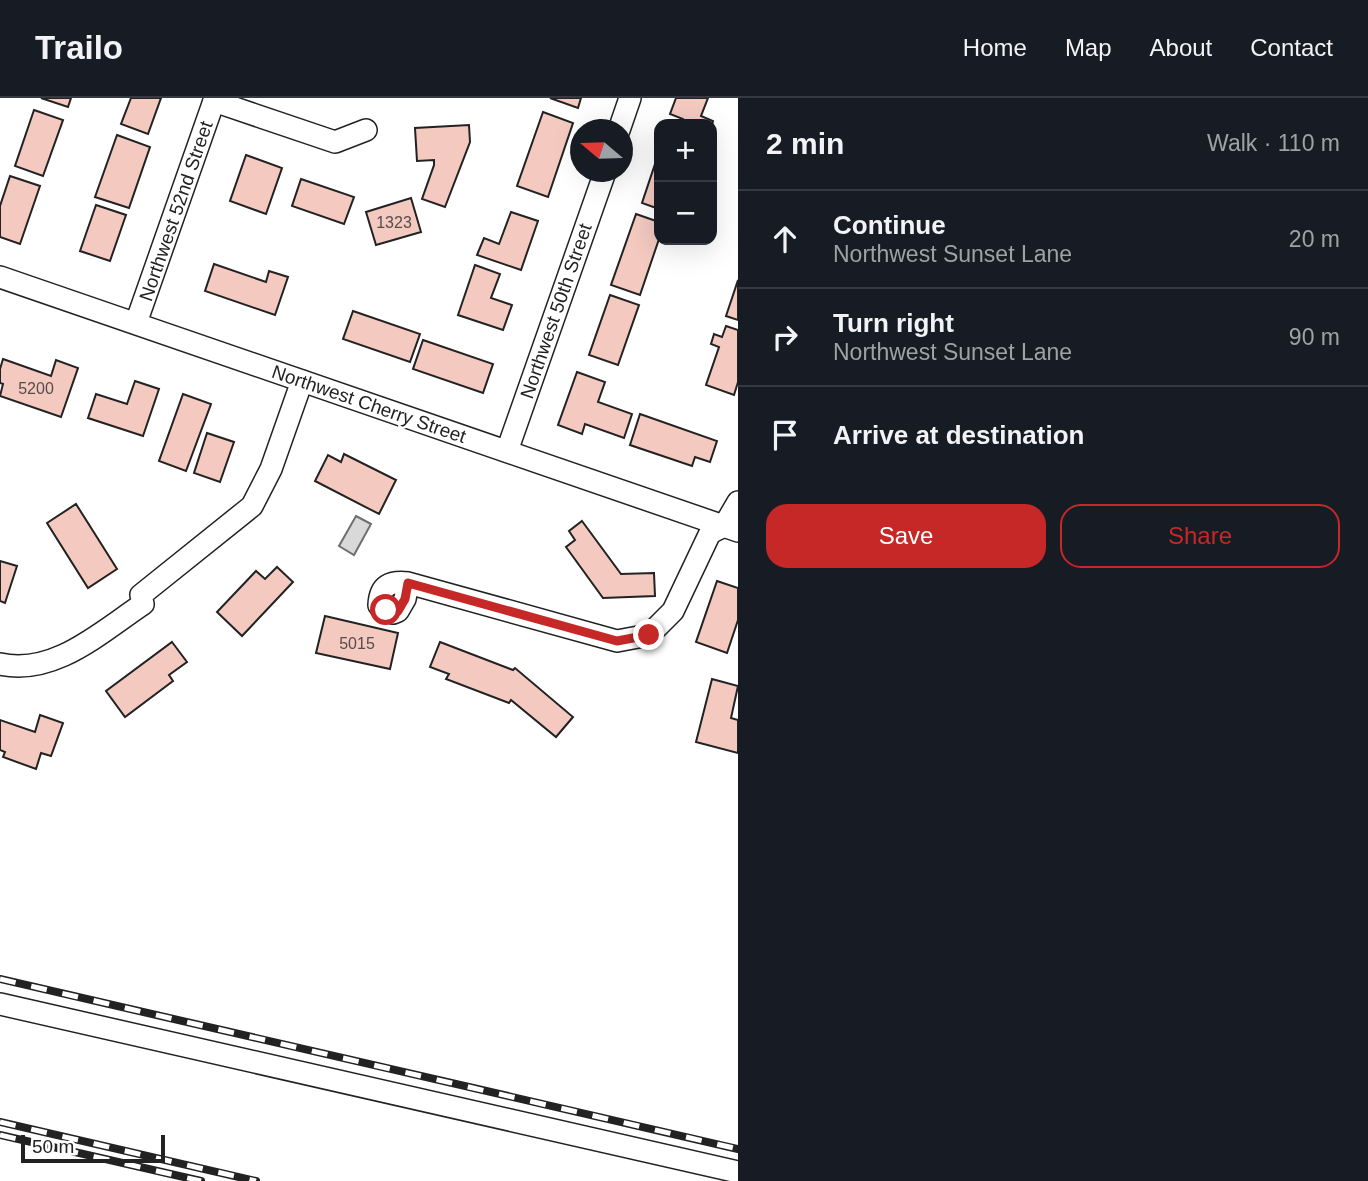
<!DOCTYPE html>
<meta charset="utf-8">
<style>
:root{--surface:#171b24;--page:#20242c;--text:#f1f3f6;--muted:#9ea1a6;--line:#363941;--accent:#c62828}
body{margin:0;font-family:Arial,sans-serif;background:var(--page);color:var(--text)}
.controls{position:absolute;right:21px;top:21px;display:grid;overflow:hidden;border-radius:14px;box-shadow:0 7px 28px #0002}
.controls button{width:63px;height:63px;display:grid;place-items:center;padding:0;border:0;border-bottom:2px solid var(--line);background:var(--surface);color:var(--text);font:35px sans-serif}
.compass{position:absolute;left:570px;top:21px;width:63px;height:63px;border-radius:50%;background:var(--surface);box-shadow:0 7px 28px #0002;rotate:289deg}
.scale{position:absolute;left:21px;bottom:18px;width:144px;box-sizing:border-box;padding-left:7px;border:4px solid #222;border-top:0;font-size:19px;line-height:24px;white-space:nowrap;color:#222;-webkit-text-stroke:5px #fff;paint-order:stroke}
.stop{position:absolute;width:21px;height:21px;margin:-16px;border:5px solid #c62828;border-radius:50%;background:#fff}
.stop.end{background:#c62828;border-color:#fff;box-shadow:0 2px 7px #0008}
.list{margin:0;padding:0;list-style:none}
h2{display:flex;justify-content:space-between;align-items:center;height:91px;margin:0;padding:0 28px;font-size:30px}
h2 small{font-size:23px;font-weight:400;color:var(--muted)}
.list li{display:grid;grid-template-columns:46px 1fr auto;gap:21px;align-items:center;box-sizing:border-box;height:98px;padding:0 28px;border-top:2px solid var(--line)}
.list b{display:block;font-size:26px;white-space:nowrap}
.list p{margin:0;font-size:23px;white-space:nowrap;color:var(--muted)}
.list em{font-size:23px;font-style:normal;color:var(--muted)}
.actions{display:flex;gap:14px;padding:21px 28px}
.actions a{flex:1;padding:16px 0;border:2px solid var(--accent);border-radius:21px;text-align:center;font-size:24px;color:var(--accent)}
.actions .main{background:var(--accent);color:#fff}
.icon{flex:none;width:38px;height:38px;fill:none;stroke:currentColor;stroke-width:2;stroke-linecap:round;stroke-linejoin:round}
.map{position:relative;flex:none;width:738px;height:1083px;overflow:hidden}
header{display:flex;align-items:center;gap:42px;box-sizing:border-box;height:98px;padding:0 35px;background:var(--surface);border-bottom:2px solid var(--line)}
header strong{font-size:33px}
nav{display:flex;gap:38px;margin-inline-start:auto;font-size:24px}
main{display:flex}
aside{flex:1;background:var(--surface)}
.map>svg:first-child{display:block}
.water{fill:#d9d9d9;stroke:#6f6f6f;stroke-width:2}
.building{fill:#f3c9c0;stroke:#222;stroke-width:2}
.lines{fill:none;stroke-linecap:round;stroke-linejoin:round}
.minor-casing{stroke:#222;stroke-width:24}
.minor{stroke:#fff;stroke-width:21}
.rail-casing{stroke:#222;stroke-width:8}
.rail{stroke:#fff;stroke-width:5;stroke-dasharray:16;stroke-linecap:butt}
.route{stroke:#c62828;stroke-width:9}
.labels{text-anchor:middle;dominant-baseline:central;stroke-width:5;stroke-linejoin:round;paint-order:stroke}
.number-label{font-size:16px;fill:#564c4a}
.street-label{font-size:19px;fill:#222;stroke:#fff}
</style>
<header>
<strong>Trailo</strong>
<nav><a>Home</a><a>Map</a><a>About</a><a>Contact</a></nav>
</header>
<main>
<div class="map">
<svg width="738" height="1083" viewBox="0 0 738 1083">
<rect width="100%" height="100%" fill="#fff"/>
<!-- water -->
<polygon class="water" points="356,418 371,426 354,457 339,448"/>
<!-- building -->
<g class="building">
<polygon points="41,0 71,0 68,9"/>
<polygon points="131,0 161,0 148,36 121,26"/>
<polygon points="550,0 581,0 578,10"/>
<polygon points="676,0 708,0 701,18 713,23 712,27 681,26 683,21 670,16"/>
<polygon points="34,12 63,22 43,78 15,68"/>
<polygon points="543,14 573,25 548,99 517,88"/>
<polygon points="469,27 470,44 445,109 422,101 434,67 434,62 417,63 415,30"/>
<polygon points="117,37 150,49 129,110 95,99"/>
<polygon points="659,54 659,111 642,105"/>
<polygon points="246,57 282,70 266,116 230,103"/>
<polygon points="10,78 40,88 20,146 0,139 0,108"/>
<polygon points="301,81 354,99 344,126 292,108"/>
<polygon points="411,100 421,134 376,147 366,114"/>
<polygon points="96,107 126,117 110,163 80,153"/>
<polygon points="511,114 538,123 521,172 477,157 484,140 499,146"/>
<polygon points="636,116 659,124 659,141 640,197 611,187"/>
<polygon points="214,166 266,184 269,173 288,179 275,217 205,193"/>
<polygon points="475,167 500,176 491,200 512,207 503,232 458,217"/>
<polygon points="738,182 738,222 726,218"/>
<polygon points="610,197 639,207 618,267 589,257"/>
<polygon points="353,213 420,236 410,264 343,241"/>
<polygon points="726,228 738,232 738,284 734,297 706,287 719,249 711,246 714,236 722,239"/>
<polygon points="423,242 493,266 483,295 413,271"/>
<polygon points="3,261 51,278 56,262 78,270 61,319 0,298 3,286 0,285 0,271"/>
<polygon points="577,274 605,284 598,304 632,316 624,340 585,326 582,336 558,327"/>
<polygon points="135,283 159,291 143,338 88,320 96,296 127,306"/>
<polygon points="183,296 211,306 186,373 159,363"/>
<polygon points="640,316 717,343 710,364 695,359 692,368 630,347"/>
<polygon points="207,335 234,344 220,384 194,375"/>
<polygon points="344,356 396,382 379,416 315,383 328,357 341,364"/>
<polygon points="76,406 117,471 88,490 47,425"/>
<polygon points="582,423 621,476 654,475 655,498 603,500 566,449 575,442 569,433"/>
<polygon points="0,463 17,468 5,505 0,503"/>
<polygon points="277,469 293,484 242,538 217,514 256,473 265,481"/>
<polygon points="717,483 738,490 738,522 727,555 696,544"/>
<polygon points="325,518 398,535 390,571 316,555"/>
<polygon points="172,544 187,564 169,577 173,583 125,619 106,593"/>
<polygon points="440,544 513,572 515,570 573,619 556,639 511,602 509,605 446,581 449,576 430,569"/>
<polygon points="712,581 738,588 731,620 738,622 738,655 696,644"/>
<polygon points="40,617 63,625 51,658 41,655 36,671 3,659 5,654 0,652 0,622 35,634"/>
</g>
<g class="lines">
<defs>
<g id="minor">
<polyline points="214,3 335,44 366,32"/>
<polyline points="619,32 630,0"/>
<polyline points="0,179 738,433"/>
<polyline points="136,225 215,0"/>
<polyline points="507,353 605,74"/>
<path d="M408,485L405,501L398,513L393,515L379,507C380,487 390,483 408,485L617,543L649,537L673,513L710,435L724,428L738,404"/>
<path d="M0,566C54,578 101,534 143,506L141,497L252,408L271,371L302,283"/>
<polyline points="0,906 738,1074"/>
</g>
</defs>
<!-- minor casing -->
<use href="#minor" class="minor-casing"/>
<!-- minor -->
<use href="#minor" class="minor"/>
<defs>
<g id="rail">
<polyline points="0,881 738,1051"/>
<polyline points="0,1024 256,1083"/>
<polyline points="0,1037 201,1083"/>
</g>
</defs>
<!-- rail casing -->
<use href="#rail" class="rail-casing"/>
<!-- rail -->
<use href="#rail" class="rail"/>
</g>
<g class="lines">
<!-- route -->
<polyline class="route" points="386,512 393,515 398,513 405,501 408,485 617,543 649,537"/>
</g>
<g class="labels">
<!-- number labels -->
<g class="number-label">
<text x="394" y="124">1323</text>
<text x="36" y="290">5200</text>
<text x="357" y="545">5015</text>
</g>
<!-- street labels -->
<g class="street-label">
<text transform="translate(176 113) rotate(-71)">Northwest 52nd Street</text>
<text transform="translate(556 213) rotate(-71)">Northwest 50th Street</text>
<text transform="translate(369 306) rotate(19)">Northwest Cherry Street</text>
</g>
</g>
</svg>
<div class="controls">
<button>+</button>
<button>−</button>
</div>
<svg class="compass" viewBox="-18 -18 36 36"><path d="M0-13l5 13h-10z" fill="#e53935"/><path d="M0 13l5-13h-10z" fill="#9ea1a6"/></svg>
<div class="scale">50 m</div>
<div class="stop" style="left:386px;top:512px"></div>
<div class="stop end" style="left:649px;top:537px"></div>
</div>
<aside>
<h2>2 min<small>Walk · 110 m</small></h2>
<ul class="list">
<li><svg class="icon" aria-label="ahead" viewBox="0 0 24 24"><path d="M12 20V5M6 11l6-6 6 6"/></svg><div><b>Continue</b><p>Northwest Sunset Lane</p></div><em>20 m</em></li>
<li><svg class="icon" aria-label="right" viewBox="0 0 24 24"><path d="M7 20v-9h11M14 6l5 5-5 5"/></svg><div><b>Turn right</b><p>Northwest Sunset Lane</p></div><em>90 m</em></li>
<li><svg class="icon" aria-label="arrive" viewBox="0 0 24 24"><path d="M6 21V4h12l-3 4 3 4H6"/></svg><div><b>Arrive at destination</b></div></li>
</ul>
<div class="actions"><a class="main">Save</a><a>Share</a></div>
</aside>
</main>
